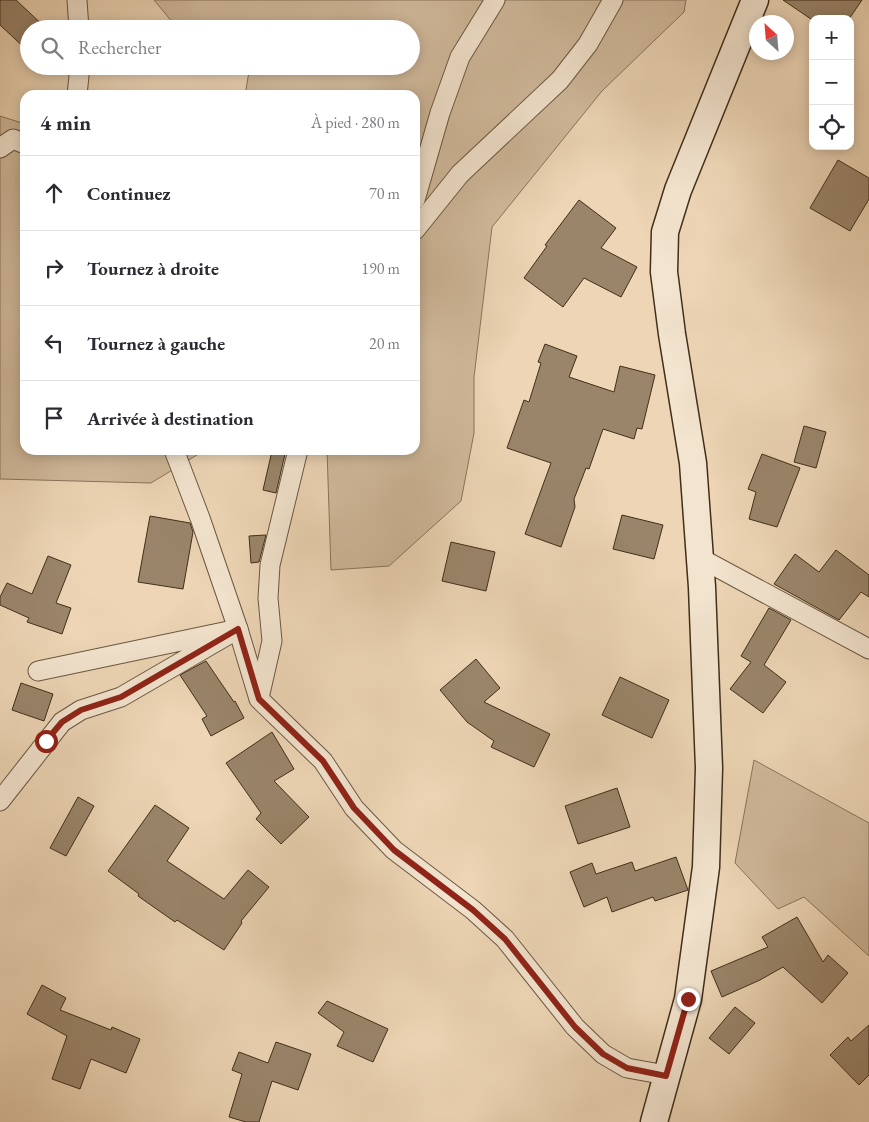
<!DOCTYPE html>
<html lang="fr">
<meta charset="utf-8">
<style>
:root{--surface:#fff;--page:#f2f2f3;--text:#2b2b33;--muted:#7c7c81;--line:#e1e1e2}
body{margin:0;font-family:"EB Garamond",serif;background:var(--page);color:var(--text)}
.controls{position:absolute;right:15px;top:15px;display:grid;overflow:hidden;border-radius:10px;box-shadow:0 2px 12px #0003}
.controls button{width:45px;height:45px;display:grid;place-items:center;padding:0;border:0;border-bottom:1px solid var(--line);background:var(--surface);color:var(--text);font:25px sans-serif}
.compass{position:absolute;left:749px;top:15px;width:45px;height:45px;border-radius:50%;background:var(--surface);box-shadow:0 2px 12px #0003;rotate:334deg}
.stop{position:absolute;width:15px;height:15px;margin:-11px;border:4px solid #8f2418;border-radius:50%;background:#fff}
.stop.end{background:#8f2418;border-color:#fff;box-shadow:0 1px 5px #0008}
.list{margin:0;padding:0;list-style:none}
h2{display:flex;justify-content:space-between;align-items:center;height:65px;margin:0;padding:0 20px;font-size:21px}
h2 small{font-size:16px;font-weight:400;color:var(--muted)}
.list li{display:grid;grid-template-columns:32px 1fr auto;gap:15px;align-items:center;box-sizing:border-box;height:75px;padding:0 20px;border-top:1px solid var(--line)}
.list b{display:block;font-size:19px;white-space:nowrap}
.list em{font-size:16px;font-style:normal;color:var(--muted)}
.icon{flex:none;width:28px;height:28px;fill:none;stroke:currentColor;stroke-width:2;stroke-linecap:round;stroke-linejoin:round}
.map{position:relative;flex:none;width:869px;height:1122px;overflow:hidden}
.search{position:absolute;background:var(--surface);box-shadow:0 2px 12px #0003;left:20px;top:20px;width:400px;height:55px;display:flex;align-items:center;gap:12px;box-sizing:border-box;padding:0 18px;border-radius:28px;color:var(--muted);font-size:19px}
.panel{position:absolute;background:var(--surface);box-shadow:0 2px 12px #0003;left:20px;top:90px;width:400px;height:365px;border-radius:15px}
.map>svg:first-child{display:block}
.green{fill:#d0b99b;stroke:#88745a}
.building{fill:#9a856b;stroke:#402f1a}
.lines{fill:none;stroke-linecap:round;stroke-linejoin:round}
.street-casing{stroke:#6b5841;stroke-width:21}
.secondary-casing{stroke:#402f1a;stroke-width:29}
.street{stroke:#f3e4cf;stroke-width:19}
.secondary{stroke:#f3e4cf;stroke-width:26}
.route{stroke:#8f2418;stroke-width:6}
</style>
<div class="map">
<svg width="869" height="1122" viewBox="0 0 869 1122">
<rect width="100%" height="100%" fill="#edd5b5"/>
<filter id="stains"><feTurbulence type="fractalNoise" baseFrequency=".004" numOctaves="4"/><feColorMatrix values="0 0 0 0 .2 0 0 0 0 .09 0 0 0 0 .02 0 0 0 .5 -.17"/></filter>
<radialGradient id="worn" r=".72"><stop offset=".6" stop-color="#630" stop-opacity="0"/><stop offset="1" stop-color="#630" stop-opacity=".3"/></radialGradient>
<!-- green -->
<g class="green">
<polygon points="154,0 686,0 684,12 602,91 492,227 474,377 474,433 461,501 389,566 331,570 327,450 415,450 415,95 245,95 250,66 411,66 411,29 178,29"/>
<polygon points="0,116 25,124 25,450 205,450 151,483 0,479"/>
<polygon points="754,760 869,823 869,956 804,897 778,909 735,863"/>
</g>
<!-- building -->
<g class="building">
<polygon points="0,0 16,0 47,29 29,29 29,52 0,25"/>
<polygon points="783,0 862,0 849,19 811,19"/>
<polygon points="838,160 869,178 869,199 850,231 810,208"/>
<polygon points="579,200 616,228 601,248 637,267 621,297 584,278 563,307 524,278 547,246 545,245"/>
<polygon points="545,344 577,356 569,377 614,392 620,366 655,375 642,429 637,428 634,439 603,429 589,469 586,468 574,499 575,507 561,547 525,534 551,463 507,448 524,400 529,402 541,363 538,362"/>
<polygon points="804,426 826,432 816,468 794,462"/>
<polygon points="272,451 285,454 276,493 263,490"/>
<polygon points="762,454 800,468 777,527 749,519 756,492 748,489"/>
<polygon points="622,515 663,525 654,559 613,549"/>
<polygon points="150,516 190,523 193,532 183,589 138,582"/>
<polygon points="266,535 259,562 251,563 249,536"/>
<polygon points="451,542 495,552 486,591 442,581"/>
<polygon points="836,550 869,575 869,597 861,592 839,620 774,584 795,554 819,572"/>
<polygon points="48,556 71,565 56,603 71,608 62,634 27,622 29,618 0,605 0,597 7,583 32,594"/>
<polygon points="769,608 791,620 764,665 786,682 763,713 730,689 751,662 741,656"/>
<polygon points="476,659 500,688 484,702 550,734 534,767 491,747 494,741 467,722 440,690"/>
<polygon points="206,661 234,702 235,701 244,718 211,736 202,719 207,716 180,675"/>
<polygon points="620,677 669,700 652,738 602,715"/>
<polygon points="21,683 53,694 44,721 12,710"/>
<polygon points="272,732 294,769 274,781 309,817 281,844 256,819 261,813 226,763"/>
<polygon points="617,788 630,827 578,844 565,806"/>
<polygon points="78,797 94,806 66,856 50,848"/>
<polygon points="155,805 189,828 167,861 224,899 248,870 269,887 241,921 242,923 224,950 177,920 175,922 138,896 139,894 108,871"/>
<polygon points="676,857 688,890 655,901 653,897 612,912 607,897 584,907 570,872 592,863 596,874 632,862 635,871"/>
<polygon points="797,917 823,962 828,955 848,973 822,1003 783,967 760,980 722,997 711,971 768,947 762,937"/>
<polygon points="42,985 66,998 60,1010 111,1030 112,1027 140,1039 126,1073 91,1059 80,1089 52,1079 67,1036 27,1014"/>
<polygon points="327,1001 388,1029 373,1062 337,1046 344,1032 318,1013"/>
<polygon points="735,1007 755,1023 729,1054 709,1038"/>
<polygon points="869,1025 869,1075 859,1085 830,1055 848,1037 851,1041"/>
<polygon points="276,1042 311,1054 298,1090 272,1081 259,1122 246,1122 229,1117 242,1074 232,1070 239,1052 268,1063"/>
</g>
<g class="lines">
<defs>
<g id="street">
<polyline points="77,0 79,29"/>
<polyline points="77,95 80,66"/>
<polyline points="0,148 13,139 25,144"/>
<polyline points="415,200 440,113 460,57 495,0"/>
<polyline points="415,230 460,174 560,80 588,44 613,0"/>
<polyline points="174,450 200,518 238,629 259,699 323,761 354,808 394,850 473,910 505,939 575,1027 603,1054 627,1068 666,1075"/>
<polyline points="700,558 869,649"/>
<polyline points="259,698 272,641 268,598 270,565 298,450"/>
<polyline points="0,801 62,722 81,710 121,697 238,629 38,671"/>
</g>
<polyline id="secondary" points="654,1122 688,999 706,867 709,768 702,587 693,463 672,334 664,272 665,232 678,190 755,0"/>
</defs>
<!-- street casing -->
<use href="#street" class="street-casing"/>
<!-- secondary casing -->
<use href="#secondary" class="secondary-casing"/>
<!-- street -->
<use href="#street" class="street"/>
<!-- secondary -->
<use href="#secondary" class="secondary"/>
</g>
<g class="lines">
<!-- route -->
<polyline class="route" points="46,741 62,722 81,710 121,697 238,629 259,699 323,761 354,808 394,850 473,910 505,939 575,1027 603,1054 627,1068 666,1076 688,999"/>
</g>
<rect width="100%" height="100%" filter="url(#stains)"/>
<rect width="100%" height="100%" fill="url(#worn)"/>
</svg>
<div class="controls">
<button>+</button>
<button>−</button>
<button><svg class="icon" aria-label="locate" viewBox="0 0 24 24"><circle cx="12" cy="12" r="6"/><path d="M12 2v4M12 18v4M2 12h4M18 12h4"/></svg></button>
</div>
<svg class="compass" viewBox="-18 -18 36 36"><path d="M0-13l5 13h-10z" fill="#e53935"/><path d="M0 13l5-13h-10z" fill="#7c7c81"/></svg>
<div class="stop" style="left:46px;top:741px"></div>
<div class="stop end" style="left:688px;top:999px"></div>
<div class="search"><svg class="icon" aria-label="search" viewBox="0 0 24 24"><circle cx="10" cy="10" r="6"/><path d="M15 15l6 6"/></svg>Rechercher</div>
<section class="panel">
<h2>4 min<small>À pied · 280 m</small></h2>
<ul class="list">
<li><svg class="icon" aria-label="ahead" viewBox="0 0 24 24"><path d="M12 20V5M6 11l6-6 6 6"/></svg><div><b>Continuez</b></div><em>70 m</em></li>
<li><svg class="icon" aria-label="right" viewBox="0 0 24 24"><path d="M7 20v-9h11M14 6l5 5-5 5"/></svg><div><b>Tournez à droite</b></div><em>190 m</em></li>
<li><svg class="icon" aria-label="left" viewBox="0 0 24 24"><path d="M17 20v-9H6M10 6l-5 5 5 5"/></svg><div><b>Tournez à gauche</b></div><em>20 m</em></li>
<li><svg class="icon" aria-label="arrive" viewBox="0 0 24 24"><path d="M6 21V4h12l-3 4 3 4H6"/></svg><div><b>Arrivée à destination</b></div></li>
</ul>
</section>
</div>
